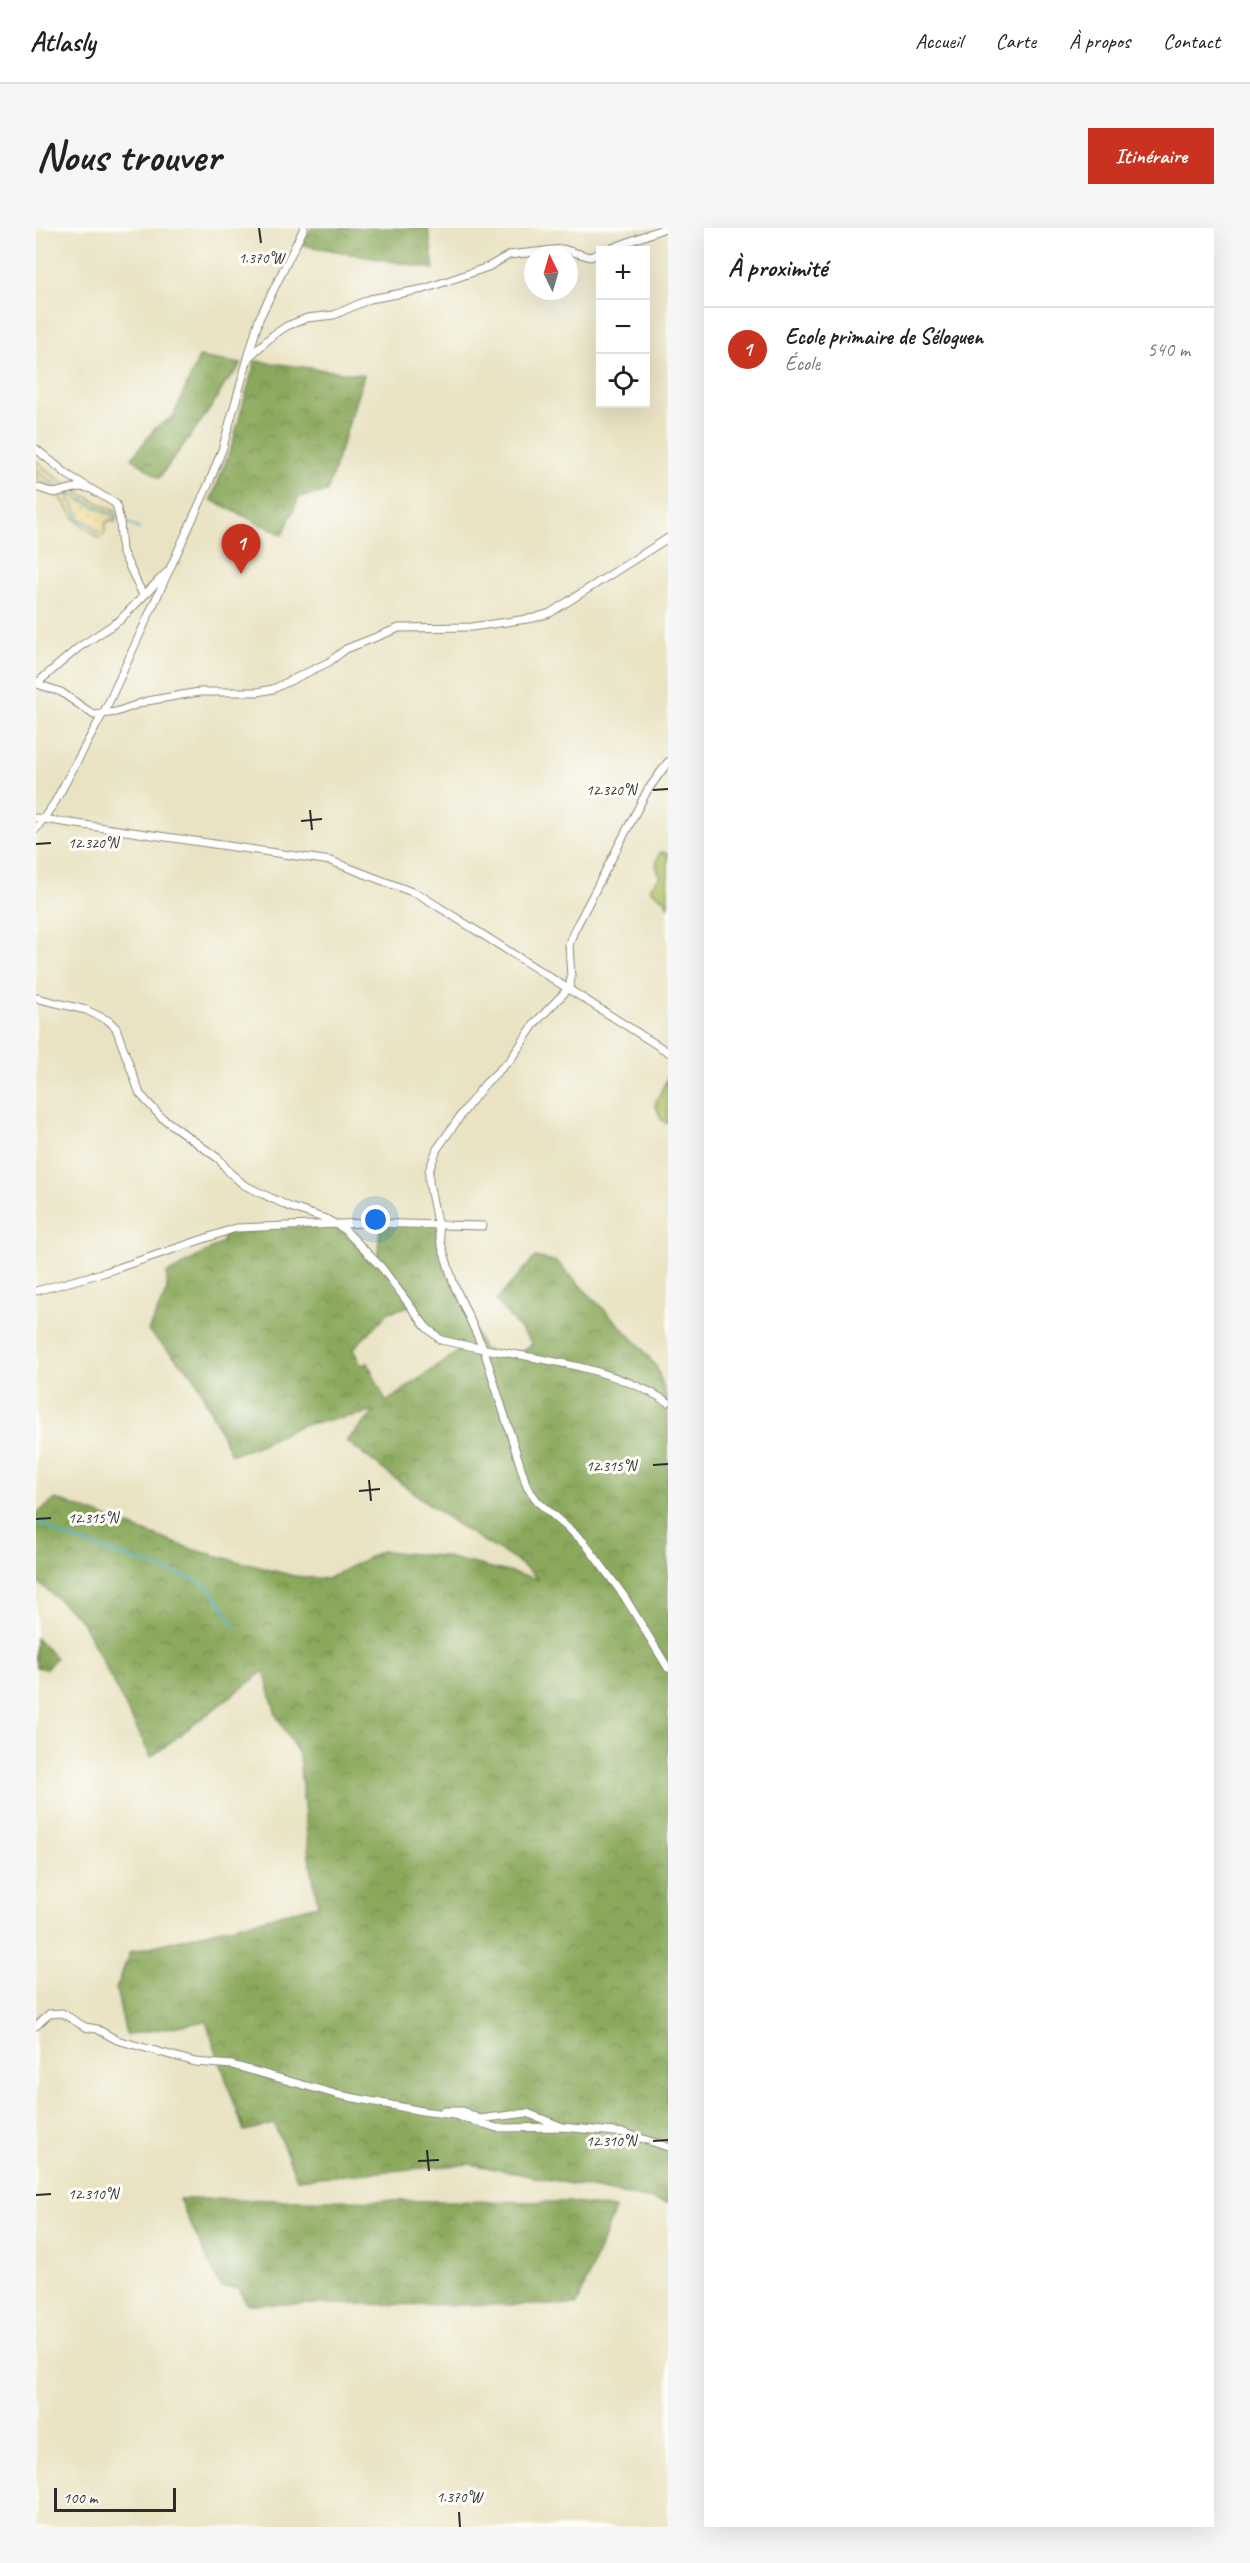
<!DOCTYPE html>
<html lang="fr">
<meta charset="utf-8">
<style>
:root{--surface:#fff;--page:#f6f6f6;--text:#222;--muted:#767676;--line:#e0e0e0;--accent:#c8321e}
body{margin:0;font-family:Caveat,sans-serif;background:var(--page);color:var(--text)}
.controls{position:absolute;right:18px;top:18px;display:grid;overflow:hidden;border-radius:0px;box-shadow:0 6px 24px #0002}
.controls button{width:54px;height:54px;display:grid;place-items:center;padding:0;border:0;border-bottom:2px solid var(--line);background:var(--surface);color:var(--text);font:30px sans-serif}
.compass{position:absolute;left:488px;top:18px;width:54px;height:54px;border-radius:50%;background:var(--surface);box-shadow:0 6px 24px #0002;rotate:355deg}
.scale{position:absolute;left:18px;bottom:15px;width:122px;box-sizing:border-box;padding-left:6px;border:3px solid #2b2b2b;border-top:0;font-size:16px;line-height:21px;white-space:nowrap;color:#2b2b2b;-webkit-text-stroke:4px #fdfcf7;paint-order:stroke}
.you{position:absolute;left:340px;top:992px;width:21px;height:21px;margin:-15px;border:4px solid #fff;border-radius:50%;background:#1a73e8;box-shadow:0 0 0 9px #1a73e833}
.badge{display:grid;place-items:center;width:39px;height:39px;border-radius:50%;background:var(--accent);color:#fff;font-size:20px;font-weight:700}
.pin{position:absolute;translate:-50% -50px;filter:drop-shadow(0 2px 3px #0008)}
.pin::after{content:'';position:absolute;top:32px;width:21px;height:18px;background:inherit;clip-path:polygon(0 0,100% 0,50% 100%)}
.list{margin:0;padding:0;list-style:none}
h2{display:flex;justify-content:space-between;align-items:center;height:78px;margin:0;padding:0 24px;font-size:26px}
h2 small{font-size:20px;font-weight:400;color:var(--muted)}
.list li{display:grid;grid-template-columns:39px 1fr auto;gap:18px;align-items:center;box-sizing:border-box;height:84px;padding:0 24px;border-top:2px solid var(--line)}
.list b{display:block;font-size:22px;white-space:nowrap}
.list p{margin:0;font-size:20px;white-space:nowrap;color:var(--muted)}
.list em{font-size:20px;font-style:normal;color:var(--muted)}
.icon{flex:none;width:33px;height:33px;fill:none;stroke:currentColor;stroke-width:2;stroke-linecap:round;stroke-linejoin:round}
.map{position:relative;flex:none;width:632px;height:2299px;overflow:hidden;border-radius:0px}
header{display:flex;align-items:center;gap:36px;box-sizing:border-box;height:84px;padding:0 30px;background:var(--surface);border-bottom:2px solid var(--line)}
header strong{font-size:28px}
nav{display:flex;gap:33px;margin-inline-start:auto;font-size:21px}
.intro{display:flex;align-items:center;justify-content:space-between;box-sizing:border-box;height:144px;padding:0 36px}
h1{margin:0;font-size:42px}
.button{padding:15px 27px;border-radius:0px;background:var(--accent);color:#fff;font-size:21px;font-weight:700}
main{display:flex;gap:36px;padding:0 36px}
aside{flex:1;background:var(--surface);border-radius:0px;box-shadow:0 6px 24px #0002}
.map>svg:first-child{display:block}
.grass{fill:url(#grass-tufts);stroke:#6c774a;stroke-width:1.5}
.forest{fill:url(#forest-crowns);stroke:#5a6a44;stroke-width:1.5;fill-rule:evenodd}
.sand{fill:url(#sand-dots);stroke:#8c8264;stroke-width:1.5}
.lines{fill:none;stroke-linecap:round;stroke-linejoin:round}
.stream{stroke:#4cb4cb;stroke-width:2}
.minor-casing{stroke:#8a8777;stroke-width:9}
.minor{stroke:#fff;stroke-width:7}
.ticks{fill:none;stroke:#2b2b2b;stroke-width:2}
.ticks-label{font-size:15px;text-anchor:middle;fill:#2b2b2b;stroke:#fdfcf7;stroke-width:6;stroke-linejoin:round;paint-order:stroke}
</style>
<header>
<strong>Atlasly</strong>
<nav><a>Accueil</a><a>Carte</a><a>À propos</a><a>Contact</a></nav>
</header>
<div class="intro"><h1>Nous trouver</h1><a class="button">Itinéraire</a></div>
<main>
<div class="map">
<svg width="632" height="2299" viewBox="0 0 632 2299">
<defs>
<pattern id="grass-tufts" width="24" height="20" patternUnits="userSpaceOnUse" patternTransform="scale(1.5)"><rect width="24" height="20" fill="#aec368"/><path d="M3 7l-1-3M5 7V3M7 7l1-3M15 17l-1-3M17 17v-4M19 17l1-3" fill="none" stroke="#8e9f56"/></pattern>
<pattern id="forest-crowns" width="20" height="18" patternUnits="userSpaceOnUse" patternTransform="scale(1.5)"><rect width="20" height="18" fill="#8aa95c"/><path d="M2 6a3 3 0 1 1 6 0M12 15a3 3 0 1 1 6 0" fill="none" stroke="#718a4c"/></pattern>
<pattern id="sand-dots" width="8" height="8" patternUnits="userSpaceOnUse" patternTransform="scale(1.5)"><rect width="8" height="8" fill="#eeda9e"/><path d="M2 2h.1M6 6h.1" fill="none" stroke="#cb8" stroke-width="1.8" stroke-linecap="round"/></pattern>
</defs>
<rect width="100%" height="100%" fill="#fdfcf7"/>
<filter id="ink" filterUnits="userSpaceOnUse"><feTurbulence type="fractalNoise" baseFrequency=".0167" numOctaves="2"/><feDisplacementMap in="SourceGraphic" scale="12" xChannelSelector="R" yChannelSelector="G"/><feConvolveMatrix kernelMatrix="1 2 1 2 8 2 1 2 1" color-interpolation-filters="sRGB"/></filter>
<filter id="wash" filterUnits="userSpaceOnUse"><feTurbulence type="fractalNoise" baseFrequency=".008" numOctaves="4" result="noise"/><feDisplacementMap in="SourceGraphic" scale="24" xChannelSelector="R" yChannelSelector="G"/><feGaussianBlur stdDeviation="1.35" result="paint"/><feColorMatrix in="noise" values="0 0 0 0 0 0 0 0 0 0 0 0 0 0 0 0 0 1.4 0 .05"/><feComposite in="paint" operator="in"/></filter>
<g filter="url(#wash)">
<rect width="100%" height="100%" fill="#e9e3c3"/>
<!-- grass -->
<g class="grass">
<path d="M625,624L632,625V680L629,671L615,663V658L625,648C618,639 619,634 625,624Z"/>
<polygon points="632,849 632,895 630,895 625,891 619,876"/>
</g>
<!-- forest -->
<g class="forest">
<polygon points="275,0 392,0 398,41 267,17"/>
<polygon points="163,129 206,136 189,156 174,181 123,250 96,230 119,200 137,189"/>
<polygon points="219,133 328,147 291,264 263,269 247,307 175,272 196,217"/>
<path d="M345,995L401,996L418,1057L448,1122L479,1127L497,1116L460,1073L499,1029L521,1034L604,1118L621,1140L632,1174V1975L434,1936L261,1951L238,1896L208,1903L170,1793L90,1807L80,1761L94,1724L282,1677L273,1628L263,1527L240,1487L228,1443L115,1529L46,1393L0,1352V1286L20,1271L158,1322L258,1348L291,1351L345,1323L405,1328L502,1351C482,1330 453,1318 429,1302C388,1274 350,1243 310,1213L339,1184L265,1197L217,1220L195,1226L158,1148L112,1103L131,1062V1046L186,1015L188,1003L300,997L341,1033ZM374,1078L405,1112L430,1118L350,1174L332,1135L325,1137L317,1121L353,1084Z"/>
<polygon points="0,1410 20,1430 10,1441 0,1439"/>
<polygon points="143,1971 532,1974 579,1981 541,2077 210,2076 203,2060 185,2060"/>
</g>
<!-- sand -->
<path class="sand" d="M0,232C19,253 55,271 80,284L79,294L75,292L70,294L68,307L63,310L40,292L18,260L0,251Z"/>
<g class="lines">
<!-- stream -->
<g class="stream">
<polyline points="0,243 26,260"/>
<polyline points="31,264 82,290"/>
<polyline points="31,264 44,292 52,295 62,304"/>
<polyline points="87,292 103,301"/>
<polyline points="0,1292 27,1308 160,1352 176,1362 199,1398"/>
</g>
</g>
</g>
<g filter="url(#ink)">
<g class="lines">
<defs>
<g id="minor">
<polyline points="571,22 629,0"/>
<polyline points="213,129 237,107 251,98 271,90 298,87 334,71 388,61 452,39 473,27 527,21 554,29 564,25"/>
<polyline points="0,221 32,247 80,276 84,293 86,323 107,367"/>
<polyline points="0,259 18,265 43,259 51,260"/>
<polyline points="0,456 42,420 84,392 130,345"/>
<polyline points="1,456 25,464 58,487 80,484 111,473 163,464 222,464 237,461 293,434 310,421 363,400 435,399 498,390 514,385 632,310"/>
<polyline points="632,534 611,563 538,703 533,716 535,750 533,760 499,795 475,831 449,856 428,883 401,921 393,943 393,954 405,1015 418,1057 448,1122 491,1259 503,1275 548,1314 588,1368 632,1440"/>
<polyline points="0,590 295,633 384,667 632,824"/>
<polyline points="0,601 19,574 72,476 173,255 186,222 223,91 268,0"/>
<path d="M0,770L50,782L73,793L80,800L85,814L104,866L125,889L183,931L193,944L208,957L254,979L290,991L308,1001L346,1040L390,1099L405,1112C479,1130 565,1132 632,1174"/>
<polyline points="0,1063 70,1044 200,1000 331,995 447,998"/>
<polyline points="0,1798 13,1786 26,1785 49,1799 61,1801 81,1812 159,1834 196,1837 303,1867 386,1883 418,1887 461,1900 526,1899 589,1905 632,1919"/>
<polyline points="408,1883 427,1883 443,1891 491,1885 524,1898"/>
</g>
</defs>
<!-- minor casing -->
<use href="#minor" class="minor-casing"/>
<!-- minor -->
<use href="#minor" class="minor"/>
</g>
</g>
<!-- ticks -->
<path class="ticks" d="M223,0L225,15M617,562L632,561M274,582L276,602M265,593L286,591M0,616L15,615M617,1237L632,1236M333,1252L335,1273M323,1263L344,1261M0,1291L15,1290M617,1913L632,1912M391,1922L393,1943M382,1933L403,1932M0,1967L15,1966M423,2284L424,2299"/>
<g class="ticks-label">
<text x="225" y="35">1.370°W</text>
<text x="575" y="567">12.320°N</text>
<text x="57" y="620">12.320°N</text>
<text x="575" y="1243">12.315°N</text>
<text x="57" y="1295">12.315°N</text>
<text x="575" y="1918">12.310°N</text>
<text x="57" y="1971">12.310°N</text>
<text x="423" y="2274">1.370°W</text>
</g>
</svg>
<div class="controls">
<button>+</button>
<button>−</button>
<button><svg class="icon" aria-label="locate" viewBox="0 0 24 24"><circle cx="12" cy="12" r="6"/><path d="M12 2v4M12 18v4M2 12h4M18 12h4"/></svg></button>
</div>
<svg class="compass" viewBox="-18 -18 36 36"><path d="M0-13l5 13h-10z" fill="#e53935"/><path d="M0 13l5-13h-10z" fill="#767676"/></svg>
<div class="scale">100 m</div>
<div class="you"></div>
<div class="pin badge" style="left:205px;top:346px">1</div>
</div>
<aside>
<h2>À proximité<small></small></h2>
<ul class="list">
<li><span class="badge">1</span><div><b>Ecole primaire de Séloguen</b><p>École</p></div><em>540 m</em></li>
</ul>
</aside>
</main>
